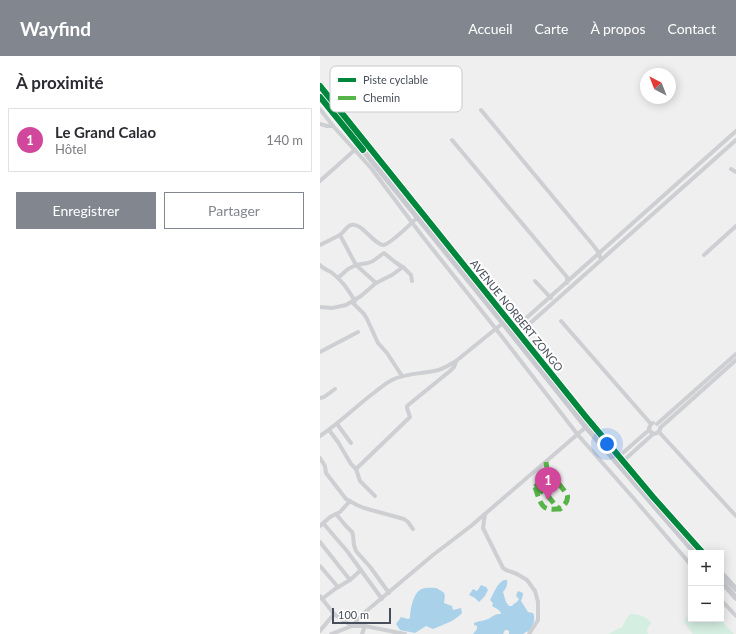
<!DOCTYPE html>
<html lang="fr">
<meta charset="utf-8">
<style>
:root{--surface:#fff;--page:#f2f2f3;--text:#2b2b33;--muted:#7c7c81;--line:#e1e1e2;--accent:#82868e}
body{margin:0;font-family:Lato,sans-serif;background:var(--page);color:var(--text)}
.controls{position:absolute;right:12px;bottom:12px;display:grid;overflow:hidden;border-radius:0px;box-shadow:0 2px 10px #0003}
.controls button{width:36px;height:36px;display:grid;place-items:center;padding:0;border:0;border-bottom:1px solid var(--line);background:var(--surface);color:var(--text);font:20px sans-serif}
.compass{position:absolute;left:320px;top:12px;width:36px;height:36px;border-radius:50%;background:var(--surface);box-shadow:0 2px 10px #0003;rotate:318deg}
.scale{position:absolute;left:12px;bottom:10px;width:59px;box-sizing:border-box;padding-left:4px;border:2px solid #474d5a;border-top:0;font-size:11px;line-height:14px;white-space:nowrap;color:#474d5a;-webkit-text-stroke:3px #fff;paint-order:stroke}
.you{position:absolute;left:287px;top:388px;width:14px;height:14px;margin:-10px;border:3px solid #fff;border-radius:50%;background:#1a73e8;box-shadow:0 0 0 6px #1a73e833}
.badge{display:grid;place-items:center;width:26px;height:26px;border-radius:50%;background:var(--accent);color:#fff;font-size:13px;font-weight:700}
.pin{position:absolute;translate:-50% -33px;filter:drop-shadow(0 1px 2px #0008)}
.pin::after{content:'';position:absolute;top:21px;width:14px;height:12px;background:inherit;clip-path:polygon(0 0,100% 0,50% 100%)}
.list{margin:0;padding:0;list-style:none}
h2{display:flex;justify-content:space-between;align-items:center;height:52px;margin:0;padding:0 16px;font-size:17px}
h2 small{font-size:13px;font-weight:400;color:var(--muted)}
.list li{display:grid;grid-template-columns:26px 1fr auto;gap:12px;align-items:center;box-sizing:border-box;height:64px;margin:0 8px 8px;padding:0 8px;border:1px solid var(--line);border-radius:0px}
.list b{display:block;font-size:15px;white-space:nowrap}
.list p{margin:0;font-size:13px;white-space:nowrap;color:var(--muted)}
.list em{font-size:13px;font-style:normal;color:var(--muted)}
.actions{display:flex;gap:8px;padding:12px 16px}
.actions a{flex:1;padding:9px 0;border:1px solid var(--accent);border-radius:0px;text-align:center;font-size:14px;color:var(--accent)}
.actions .main{background:var(--accent);color:#fff}
.map{position:relative;flex:none;width:416px;height:578px;overflow:hidden}
header{display:flex;align-items:center;gap:24px;box-sizing:border-box;height:56px;padding:0 20px;background:var(--accent);color:#fff}
header strong{font-size:19px}
nav{display:flex;gap:22px;margin-inline-start:auto;font-size:14px}
main{display:flex}
aside{flex:1;background:var(--surface)}
.map>svg:first-child{display:block}
.green{fill:#d4eee2}
.water{fill:#aad1ea}
.lines{fill:none;stroke-linecap:round;stroke-linejoin:round}
.minor{stroke:#cdcfd2;stroke-width:4}
.major{stroke:#c8cacf;stroke-width:5.5}
.quiet{stroke:#57b448;stroke-width:5;stroke-dasharray:10 5;stroke-linecap:butt}
.cycleway-casing{stroke:#fff;stroke-width:8}
.cycleway{stroke:#00873e;stroke-width:6}
.labels{text-anchor:middle;dominant-baseline:central;stroke-width:4;stroke-linejoin:round;paint-order:stroke}
.street-label{font-size:11px;fill:#474d5a;stroke:#fff}
.key{fill:#fff;stroke:#c8cace;stroke-width:1}
.key-label{font-size:11px;fill:#474d5a}
</style>
<header>
<strong>Wayfind</strong>
<nav><a>Accueil</a><a>Carte</a><a>À propos</a><a>Contact</a></nav>
</header>
<main>
<aside>
<h2>À proximité<small></small></h2>
<ul class="list">
<li><span class="badge" style="background:#d1479c">1</span><div><b>Le Grand Calao</b><p>Hôtel</p></div><em>140 m</em></li>
</ul>
<div class="actions"><a class="main">Enregistrer</a><a>Partager</a></div>
</aside>
<div class="map">
<svg width="416" height="578" viewBox="0 0 416 578">
<rect width="100%" height="100%" fill="#efefef"/>
<!-- green -->
<g class="green">
<polygon points="371,557 371,563 400,563 414,578 373,578 364,565"/>
<path d="M310,558C320,559 325,559 331,567L327,573L328,578H288L302,571L307,562Z"/>
</g>
<!-- water -->
<g class="water">
<path d="M184,524H187C188,529 186,532 183,536L186,546L189,550H192C194,547 197,547 199,543L196,540L197,537L198,535L203,537V539L201,545L208,556L213,557C216,563 213,570 209,575L206,576L203,578H189V575L187,574H185L183,578H153L157,573V570L154,569V567C158,565 163,565 168,563C174,560 174,558 181,558C180,553 175,552 172,550L173,547L170,544C174,537 177,527 184,524Z"/>
<polygon points="161,529 166,531 168,534 165,540 159,546 155,542 149,539 153,533 157,535"/>
<path d="M116,532C125,537 126,536 124,547L132,550L133,554L141,552L142,557C134,566 124,568 113,573L106,570L95,577L80,574L76,568L81,561L88,563L90,562C90,554 93,538 100,534C104,531 111,532 116,532Z"/>
</g>
<g class="lines">
<!-- minor -->
<g class="minor">
<polyline points="0,53 13,70 51,112 103,181 176,273 258,379 316,445 371,509"/>
<polyline points="161,54 273,189 279,197 281,204"/>
<polyline points="0,68 7,70 13,70"/>
<polyline points="132,84 247,221 247,227"/>
<polyline points="411,113 416,116"/>
<polyline points="0,125 18,109 39,90"/>
<path d="M20,179C23,177 27,170 31,169C42,166 53,188 63,189C70,189 91,167 97,162"/>
<polyline points="0,189 20,179 36,209 56,227"/>
<polyline points="384,199 416,170"/>
<path d="M0,209C3,213 7,214 11,216C22,224 28,234 35,245"/>
<polyline points="18,222 28,213 36,209 48,207 53,205 64,197 75,206 84,212 91,219 92,225"/>
<polyline points="215,225 231,242"/>
<polyline points="32,246 44,258 47,263 58,287 67,297 82,320"/>
<polyline points="0,251 12,252 26,249 41,240 56,227 72,219 83,211"/>
<polyline points="241,265 331,368"/>
<polyline points="194,273 416,75"/>
<polyline points="198,278 416,84"/>
<polyline points="0,296 38,276"/>
<polyline points="0,342 4,341 15,333"/>
<polyline points="333,367 331,368 329,372 330,375 333,378"/>
<polyline points="17,368 31,387"/>
<polyline points="337,368 416,298"/>
<polyline points="340,372 416,304"/>
<polyline points="9,374 18,386 31,408 36,413 40,425 55,440"/>
<polyline points="339,376 416,460"/>
<path d="M0,380C20,367 36,350 55,336C60,332 66,327 72,324C86,317 100,318 114,315C122,314 129,309 136,305L183,267"/>
<polyline points="298,401 329,374"/>
<polyline points="0,402 5,410 6,417 26,443 37,449 44,452 84,463 88,466 93,473"/>
<polyline points="301,407 333,378 337,377 340,374"/>
<polyline points="36,413 90,361 87,352 87,350 130,315 134,311 136,306"/>
<polyline points="16,458 26,470 32,476 33,479 34,489 36,495 51,512 69,537"/>
<polyline points="165,458 163,472 183,512 186,514 197,518 207,524 215,535 218,546 218,564 209,578"/>
<polyline points="3,467 27,495 62,543"/>
<polyline points="0,470 10,461 20,456 30,445"/>
<polyline points="0,486 30,524 41,514"/>
<polyline points="0,510 18,531"/>
<polyline points="0,540 14,558 32,570 44,557 113,499 151,470 266,371"/>
<polyline points="2,543 15,533 30,524"/>
<polyline points="401,544 416,560"/>
<polyline points="0,575 14,558"/>
<polyline points="11,578 32,570 45,570 85,578"/>
<polyline points="42,578 45,570"/>
</g>
<!-- major -->
<g class="major">
<polyline points="0,30 266,361 333,441 383,497"/>
<polyline points="0,41 183,267 266,371 329,444 375,497"/>
<polyline points="401,517 416,533"/>
<polyline points="401,525 416,542"/>
</g>
<!-- quiet -->
<g class="quiet">
<path d="M215,431C217,436 220,450 226,452C230,454 236,453 240,453C245,449 249,444 247,438L227,413L226,406"/>
<polyline points="215,431 227,439 236,450 240,453"/>
<polyline points="215,431 231,417"/>
</g>
<defs>
<g id="cycleway">
<polyline points="0,30 266,361 333,441 383,497"/>
<polyline points="0,41 43,94"/>
</g>
</defs>
<!-- cycleway casing -->
<use href="#cycleway" class="cycleway-casing"/>
<!-- cycleway -->
<use href="#cycleway" class="cycleway"/>
</g>
<g class="labels">
<!-- street labels -->
<g class="street-label">
<text transform="translate(197 259) rotate(51)">AVENUE NORBERT ZONGO</text>
</g>
</g>
<!-- legend -->
<rect x="10" y="10" width="132" height="46" rx="6" class="key"/>
<rect x="18" y="22" width="18" height="4" fill="#00873e"/>
<rect x="18" y="40" width="18" height="4" fill="#57b448"/>
<g class="key-label">
<text x="43" y="28">Piste cyclable</text>
<text x="43" y="46">Chemin</text>
</g>
</svg>
<div class="controls">
<button>+</button>
<button>−</button>
</div>
<svg class="compass" viewBox="-18 -18 36 36"><path d="M0-13l5 13h-10z" fill="#e53935"/><path d="M0 13l5-13h-10z" fill="#7c7c81"/></svg>
<div class="scale">100 m</div>
<div class="you"></div>
<div class="pin badge" style="left:228px;top:444px;background:#d1479c">1</div>
</div>
</main>
